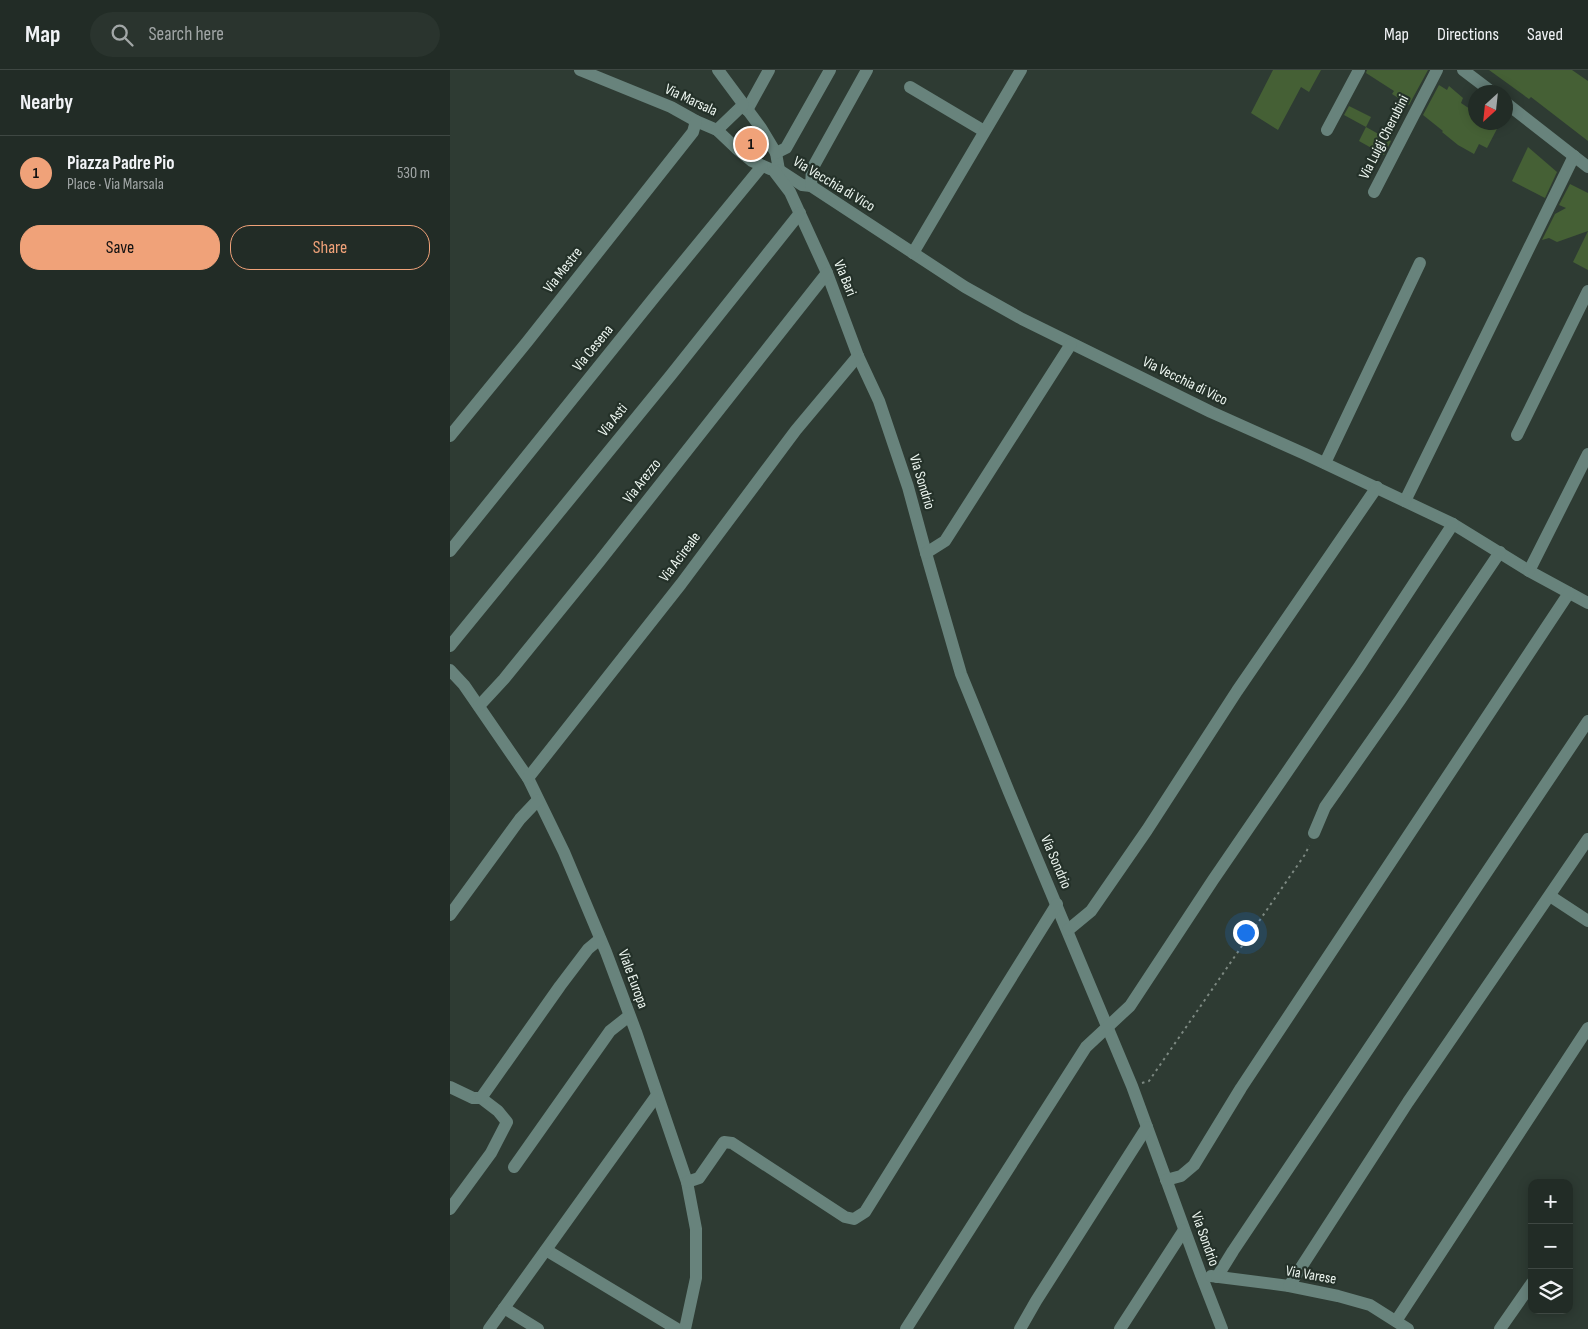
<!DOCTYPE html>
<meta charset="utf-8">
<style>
:root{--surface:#222c26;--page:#2a342e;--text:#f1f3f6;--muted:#a2a7a7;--line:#3f4843;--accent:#f0a279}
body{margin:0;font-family:"Sofia Sans Condensed",sans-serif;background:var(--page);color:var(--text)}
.controls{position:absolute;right:15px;bottom:15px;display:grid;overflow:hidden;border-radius:10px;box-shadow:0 2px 12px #0003}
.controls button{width:45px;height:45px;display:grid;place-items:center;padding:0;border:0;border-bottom:1px solid var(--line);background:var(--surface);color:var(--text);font:25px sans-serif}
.compass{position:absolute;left:1018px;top:15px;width:45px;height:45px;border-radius:50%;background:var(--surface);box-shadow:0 2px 12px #0003;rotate:207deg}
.you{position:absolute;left:795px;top:862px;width:18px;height:18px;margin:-12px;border:4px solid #fff;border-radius:50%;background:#1a73e8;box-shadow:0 0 0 8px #1a73e833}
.badge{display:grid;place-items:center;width:32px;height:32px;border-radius:50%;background:var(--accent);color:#111;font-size:16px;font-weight:700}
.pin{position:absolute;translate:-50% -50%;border:2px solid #fff;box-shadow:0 1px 5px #0006}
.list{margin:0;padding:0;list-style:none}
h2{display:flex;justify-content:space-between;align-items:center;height:65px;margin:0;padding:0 20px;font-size:21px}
h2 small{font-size:16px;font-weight:400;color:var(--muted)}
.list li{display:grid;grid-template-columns:32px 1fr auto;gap:15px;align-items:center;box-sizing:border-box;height:75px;padding:0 20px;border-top:1px solid var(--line)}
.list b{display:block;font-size:19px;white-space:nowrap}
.list p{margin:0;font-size:16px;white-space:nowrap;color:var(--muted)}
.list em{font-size:16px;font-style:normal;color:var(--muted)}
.actions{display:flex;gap:10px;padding:15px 20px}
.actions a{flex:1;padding:11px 0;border:1px solid var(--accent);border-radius:20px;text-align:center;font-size:18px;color:var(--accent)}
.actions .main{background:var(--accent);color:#111}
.icon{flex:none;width:28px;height:28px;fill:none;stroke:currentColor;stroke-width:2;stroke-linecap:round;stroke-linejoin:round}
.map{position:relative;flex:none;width:1138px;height:1259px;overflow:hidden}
header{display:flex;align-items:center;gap:30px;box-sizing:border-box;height:70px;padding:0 25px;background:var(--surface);border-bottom:1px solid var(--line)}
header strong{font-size:24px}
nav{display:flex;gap:28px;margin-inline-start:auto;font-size:18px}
.search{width:350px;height:45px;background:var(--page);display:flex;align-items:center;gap:12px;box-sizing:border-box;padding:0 18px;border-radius:28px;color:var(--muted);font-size:19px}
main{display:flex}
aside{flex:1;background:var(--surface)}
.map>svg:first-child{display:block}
.building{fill:#456035}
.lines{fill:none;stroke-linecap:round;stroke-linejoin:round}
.path{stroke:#7d8982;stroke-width:2;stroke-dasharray:2.5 4;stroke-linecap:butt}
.minor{stroke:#68837c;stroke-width:12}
.labels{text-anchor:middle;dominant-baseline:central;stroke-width:4.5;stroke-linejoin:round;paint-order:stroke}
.street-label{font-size:15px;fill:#edf6f0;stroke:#243129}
</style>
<header>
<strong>Map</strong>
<div class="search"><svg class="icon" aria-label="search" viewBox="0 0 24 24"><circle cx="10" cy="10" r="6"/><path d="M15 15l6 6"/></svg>Search here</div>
<nav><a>Map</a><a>Directions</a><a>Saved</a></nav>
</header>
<main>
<aside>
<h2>Nearby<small></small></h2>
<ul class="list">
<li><span class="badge">1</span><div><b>Piazza Padre Pio</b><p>Place · Via Marsala</p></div><em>530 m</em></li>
</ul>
<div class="actions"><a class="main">Save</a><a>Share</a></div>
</aside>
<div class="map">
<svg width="1138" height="1259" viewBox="0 0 1138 1259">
<rect width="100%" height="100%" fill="#2e3b33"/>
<!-- building -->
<g class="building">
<polygon points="823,0 871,0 859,22 851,17 828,60 801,43"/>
<polygon points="917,0 978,0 959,35 942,24 944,21 916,3"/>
<polygon points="1039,0 1122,0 1138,11 1138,71 1081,27 1079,29"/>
<polygon points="989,15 997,20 999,16 1013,28 1011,33 1026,43 1026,52 1043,52 1049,55 1037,78 1029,74 1024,84 1008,75 992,62 993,61 973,45"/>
<polygon points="899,36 921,47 916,57 894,45"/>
<polygon points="916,57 941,71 934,85 909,71"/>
<polygon points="1078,77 1107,102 1095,128 1062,111"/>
<polygon points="1120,114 1138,123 1138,161 1107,172 1099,168 1092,170 1105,144 1116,138 1109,135"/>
<polygon points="1138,161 1138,200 1123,192"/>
</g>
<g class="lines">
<!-- path -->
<polyline class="path" points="692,1013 699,1011 856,783 859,775"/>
<!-- minor -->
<g class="minor">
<polyline points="130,0 221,37 246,51 267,60 286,78 302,91 320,99"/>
<polyline points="268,0 311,58 326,83 329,100"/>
<polyline points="1013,0 1042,22"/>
<polyline points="460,17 534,61"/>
<polyline points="1056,33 1138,97"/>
<polyline points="297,40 319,0"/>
<polyline points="267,60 293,35"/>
<polyline points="877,60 909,0"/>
<polyline points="326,83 336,78 380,0"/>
<polyline points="329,100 352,115 361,116 515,217 572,249 761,342 855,384 1003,454 1079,501 1138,533"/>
<polyline points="324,101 340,122 377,203 408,286 429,331 458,417 476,483 511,604 559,722 682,1016 751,1205 772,1259"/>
<polyline points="361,116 362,99 417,0"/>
<polyline points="924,122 987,0"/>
<polyline points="463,183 571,0"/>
<polyline points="1067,365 1138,221"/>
<polyline points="0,366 77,272 243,62 246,51"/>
<polyline points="875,393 970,193"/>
<polyline points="955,431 1124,86"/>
<polyline points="0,481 207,224 312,96"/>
<polyline points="476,483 495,471 621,274"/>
<polyline points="1079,501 1138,384"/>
<polyline points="0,576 221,305 350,143"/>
<polyline points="0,600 14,615 78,708 114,782 156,882 186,962 237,1112 246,1159 246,1208 235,1259"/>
<polyline points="29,636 54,609 149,492 377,203"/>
<polyline points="78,708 231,514 346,360 408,286"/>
<polyline points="864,763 875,737 950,630 1050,482"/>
<polyline points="1100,826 1138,851"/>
<polyline points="0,845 70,749 88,730"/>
<polyline points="618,860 641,841 697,760 787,621 927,417"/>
<polyline points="0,1017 23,1028 31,1028 48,1041 57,1052 41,1083 0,1139"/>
<polyline points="31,1028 110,916 138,879 150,869"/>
<polyline points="64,1097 160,961 179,946"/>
<polyline points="716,1110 731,1106 744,1095 791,1018 1119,523"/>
<polyline points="237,1112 249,1108 274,1072 282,1073 395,1147 404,1149 415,1142 607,834"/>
<polyline points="96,1180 227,1259"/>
<polyline points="761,1206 839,1216 888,1226 920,1235 958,1259"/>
<polyline points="767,1207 783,1181 1138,651"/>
<polyline points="839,1216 958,1032 1138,769"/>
<polyline points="54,1238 88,1259"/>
<polyline points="946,1251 1138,958"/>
<polyline points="39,1259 207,1025"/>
<polyline points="456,1259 636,977 680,936 763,810 909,597 1003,454"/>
<polyline points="570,1259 586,1231 697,1057"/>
<polyline points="670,1259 734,1160"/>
<polyline points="1050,1259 1082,1213"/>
</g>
</g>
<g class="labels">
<!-- street labels -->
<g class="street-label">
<text transform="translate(241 30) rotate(25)">Via Marsala</text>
<text transform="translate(934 67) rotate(-63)">Via Luigi Cherubini</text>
<text transform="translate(384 114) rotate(31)">Via Vecchia di Vico</text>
<text transform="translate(113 200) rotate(-52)">Via Mestre</text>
<text transform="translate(395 208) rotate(68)">Via Bari</text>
<text transform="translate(143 278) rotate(-51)">Via Cesena</text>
<text transform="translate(735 311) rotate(26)">Via Vecchia di Vico</text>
<text transform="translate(163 350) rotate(-51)">Via Asti</text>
<text transform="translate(192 411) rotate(-52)">Via Arezzo</text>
<text transform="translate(472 412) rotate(73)">Via Sondrio</text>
<text transform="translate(230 487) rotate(-53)">Via Acireale</text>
<text transform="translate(606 792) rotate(67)">Via Sondrio</text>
<text transform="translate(183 909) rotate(70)">Viale Europa</text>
<text transform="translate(755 1169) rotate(70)">Via Sondrio</text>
<text transform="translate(861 1205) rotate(10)">Via Varese</text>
</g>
</g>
</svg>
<div class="controls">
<button>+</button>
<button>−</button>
<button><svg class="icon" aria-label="layers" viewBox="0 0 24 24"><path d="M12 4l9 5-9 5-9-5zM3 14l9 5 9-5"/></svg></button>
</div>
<svg class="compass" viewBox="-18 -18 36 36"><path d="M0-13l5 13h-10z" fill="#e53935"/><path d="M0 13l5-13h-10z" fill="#a2a7a7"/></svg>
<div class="you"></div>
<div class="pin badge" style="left:301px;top:74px">1</div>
</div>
</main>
